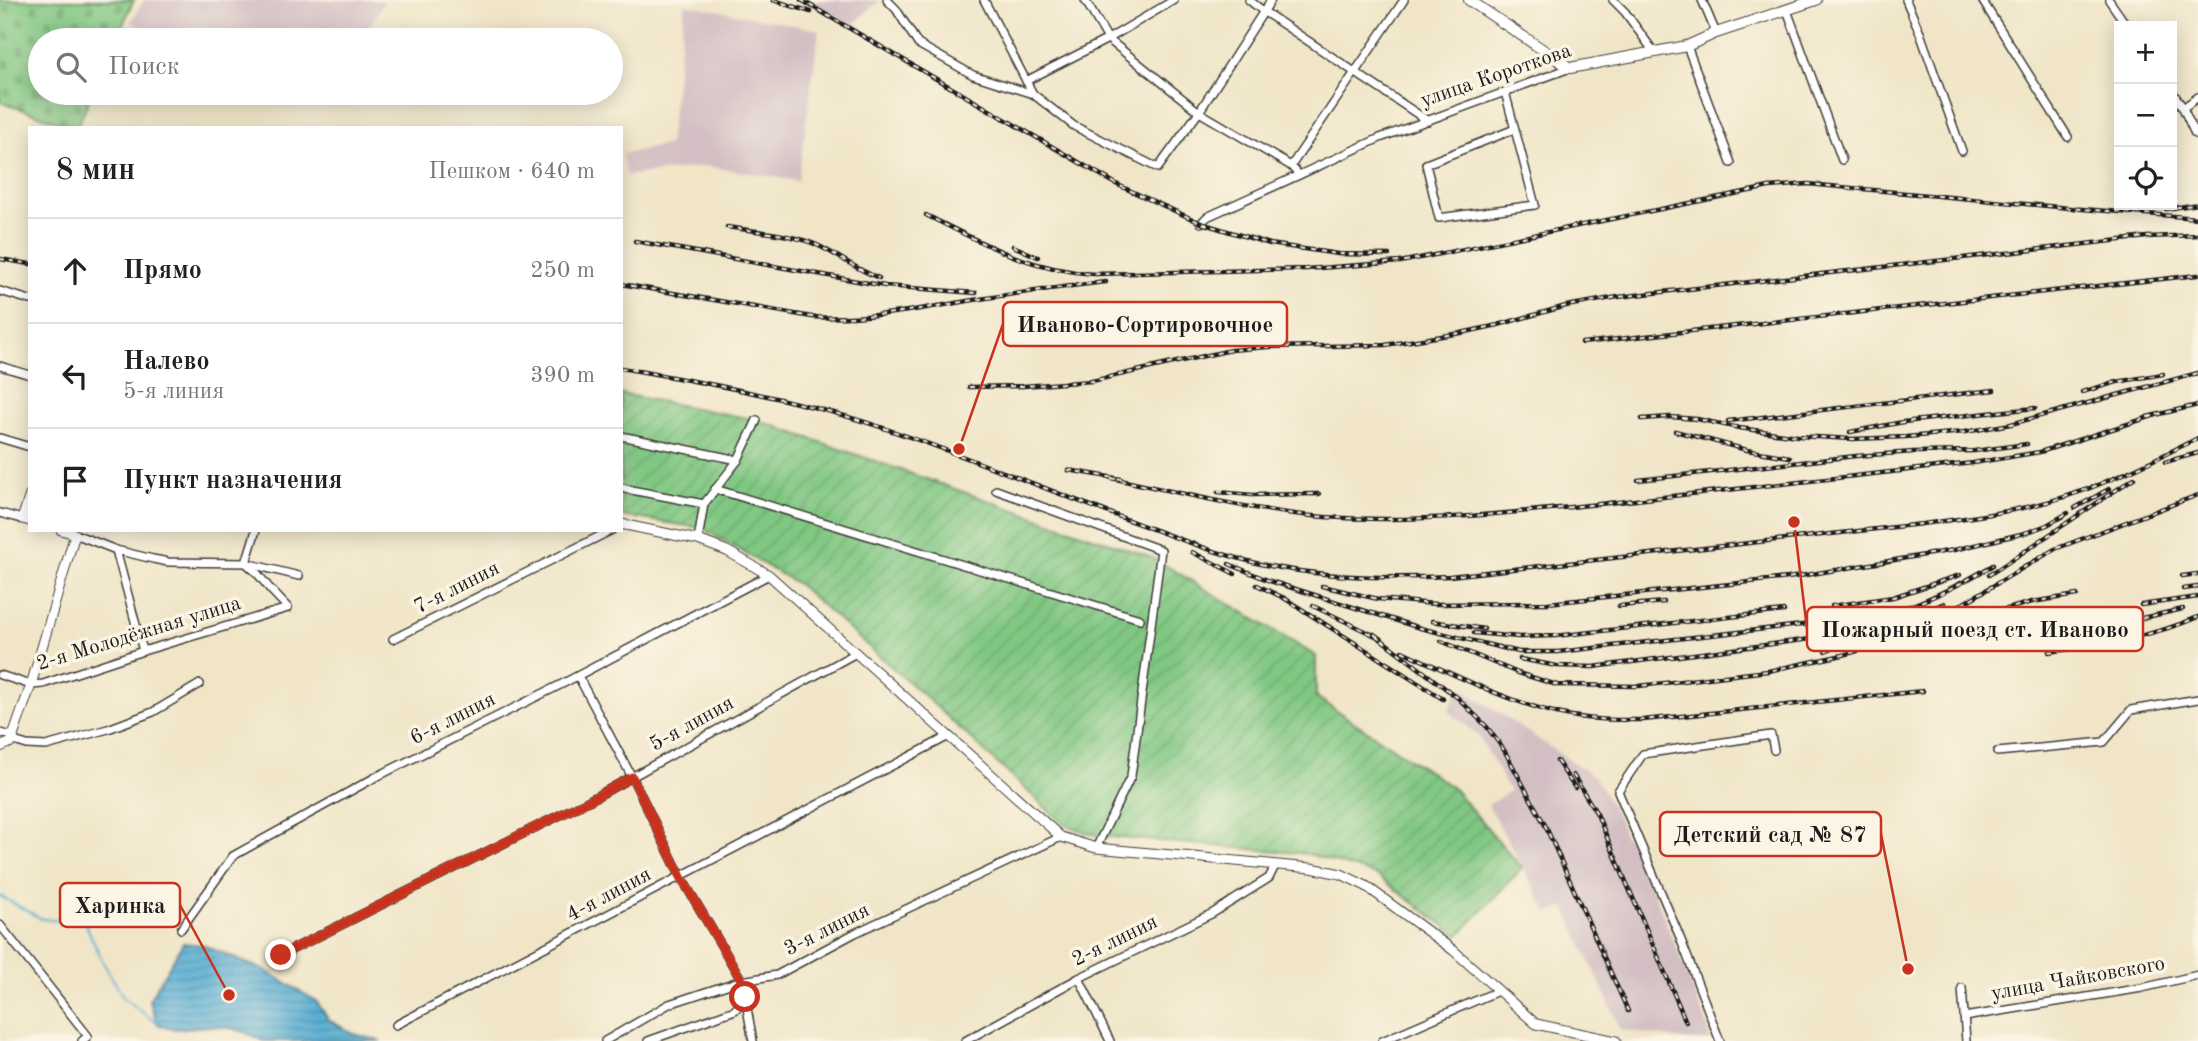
<!DOCTYPE html>
<html lang="ru">
<meta charset="utf-8">
<style>
:root{--surface:#fff;--page:#f6f6f6;--text:#202124;--muted:#757577;--line:#e0e0e0}
body{margin:0;font-family:"Old Standard TT",serif;background:var(--page);color:var(--text)}
.controls{position:absolute;right:21px;top:21px;display:grid;overflow:hidden;border-radius:0px;box-shadow:0 4px 18px #0003}
.controls button{width:63px;height:63px;display:grid;place-items:center;padding:0;border:0;border-bottom:2px solid var(--line);background:var(--surface);color:var(--text);font:35px sans-serif}
.stop{position:absolute;width:21px;height:21px;margin:-16px;border:5px solid #c8321e;border-radius:50%;background:#fff}
.stop.end{background:#c8321e;border-color:#fff;box-shadow:0 2px 7px #0008}
.list{margin:0;padding:0;list-style:none}
h2{display:flex;justify-content:space-between;align-items:center;height:91px;margin:0;padding:0 28px;font-size:30px}
h2 small{font-size:23px;font-weight:400;color:var(--muted)}
.list li{display:grid;grid-template-columns:46px 1fr auto;gap:21px;align-items:center;box-sizing:border-box;height:105px;padding:0 28px;border-top:2px solid var(--line)}
.list b{display:block;font-size:26px;white-space:nowrap}
.list p{margin:0;font-size:23px;white-space:nowrap;color:var(--muted)}
.list em{font-size:23px;font-style:normal;color:var(--muted)}
.icon{flex:none;width:38px;height:38px;fill:none;stroke:currentColor;stroke-width:2;stroke-linecap:round;stroke-linejoin:round}
.map{position:relative;flex:none;width:2198px;height:1041px;overflow:hidden}
.search{position:absolute;background:var(--surface);box-shadow:0 4px 18px #0003;left:28px;top:28px;width:595px;height:77px;display:flex;align-items:center;gap:18px;box-sizing:border-box;padding:0 24px;border-radius:38px;color:var(--muted);font-size:26px}
.panel{position:absolute;background:var(--surface);box-shadow:0 4px 18px #0003;left:28px;top:126px;width:595px;height:406px;border-radius:0px}
.map>svg:first-child{display:block}
.industrial{fill:#d2bec3}
.cemetery{fill:url(#cemetery-stones);stroke:#4e724f;stroke-width:2}
.garden{fill:url(#garden-furrows);stroke:#4e724f;stroke-width:2}
.water{fill:url(#water-rules);stroke:#3a6578;stroke-width:2}
.lines{fill:none;stroke-linecap:round;stroke-linejoin:round}
.stream{stroke:#57aed4;stroke-width:2}
.minor-casing{stroke:#3c3a36;stroke-width:10}
.tertiary-casing{stroke:#3c3a36;stroke-width:11}
.secondary-casing{stroke:#3c3a36;stroke-width:12}
.minor{stroke:#fff;stroke-width:7}
.tertiary{stroke:#fff;stroke-width:9}
.secondary{stroke:#fff;stroke-width:10}
.rail-casing{stroke:#1c1c1c;stroke-width:4.5}
.rail{stroke:#fcf5e5;stroke-width:2;stroke-dasharray:5;stroke-linecap:butt}
.route{stroke:#c8321e;stroke-width:9}
.labels{text-anchor:middle;dominant-baseline:central;stroke-width:7;stroke-linejoin:round;paint-order:stroke}
.street-label{font-size:21px;fill:#1c1c1c;stroke:#fcf5e5}
.leader{fill:none;stroke:#c8321e;stroke-width:2.5}
.callout-dot{fill:#c8321e;stroke:#fcf5e5;stroke-width:2.5}
.callout{fill:#fcf5e5;stroke:#c8321e;stroke-width:2.5}
.callout-label{font-size:23px;text-anchor:middle;font-weight:bold;fill:#1c1c1c}
</style>
<div class="map">
<svg width="2198" height="1041" viewBox="0 0 2198 1041">
<defs>
<pattern id="cemetery-stones" width="16" height="16" patternUnits="userSpaceOnUse" patternTransform="scale(1.75)"><rect width="16" height="16" fill="#80c782"/><path d="M2 7V4a2 2 0 0 1 4 0v3zM10 15v-3a2 2 0 0 1 4 0v3z" fill="#6eaa70"/></pattern>
<pattern id="garden-furrows" width="10" height="10" patternUnits="userSpaceOnUse" patternTransform="scale(1.75)"><rect width="10" height="10" fill="#80c782"/><path d="M-1 1l2-2M0 10L10 0M9 11l2-2" fill="none" stroke="#6eaa70"/></pattern>
<pattern id="water-rules" width="6" height="5" patternUnits="userSpaceOnUse" patternTransform="scale(1.75)"><rect width="6" height="5" fill="#57aed4"/><path d="M0 2.5h6" fill="none" stroke="#478dab"/></pattern>
</defs>
<rect width="100%" height="100%" fill="#fcf5e5"/>
<filter id="ink" filterUnits="userSpaceOnUse"><feTurbulence type="fractalNoise" baseFrequency=".0143" numOctaves="2"/><feDisplacementMap in="SourceGraphic" scale="14" xChannelSelector="R" yChannelSelector="G"/><feConvolveMatrix kernelMatrix="1 2 1 2 8 2 1 2 1" color-interpolation-filters="sRGB"/></filter>
<filter id="wash" filterUnits="userSpaceOnUse"><feTurbulence type="fractalNoise" baseFrequency=".00686" numOctaves="4" result="noise"/><feDisplacementMap in="SourceGraphic" scale="28" xChannelSelector="R" yChannelSelector="G"/><feGaussianBlur stdDeviation="1.57" result="paint"/><feColorMatrix in="noise" values="0 0 0 0 0 0 0 0 0 0 0 0 0 0 0 0 0 1.4 0 .05"/><feComposite in="paint" operator="in"/></filter>
<g filter="url(#wash)">
<rect width="100%" height="100%" fill="#f0e5c7"/>
<!-- industrial -->
<g class="industrial">
<polygon points="144,0 385,0 361,40 160,40 131,22"/>
<polygon points="806,0 880,0 851,26"/>
<polygon points="685,4 819,30 798,181 706,166 626,176 622,154 669,144"/>
<polygon points="1460,687 1595,777 1621,823 1623,836 1633,841 1709,1029 1710,1041 1690,1041 1621,1030 1565,907 1548,913 1488,805 1510,791 1478,735 1448,711"/>
</g>
<!-- cemetery -->
<polygon class="cemetery" points="0,0 134,0 116,40 40,40 40,93 92,93 77,128 0,102"/>
<!-- garden -->
<polygon class="garden" points="621,394 757,420 1153,558 1316,656 1316,697 1452,787 1522,868 1458,936 1376,875 1309,854 1122,838 1091,834 1063,824 929,700 799,585 702,528 621,516"/>
<!-- water -->
<path class="water" d="M183,943L203,945L266,971L316,1001L329,1020L354,1034L381,1041H263C243,1029 221,1024 197,1027C177,1028 180,1032 158,1024L149,1000Z"/>
<g class="lines">
<!-- stream -->
<polyline class="stream" points="0,896 42,919 85,923 104,964 124,998 154,1021 158,1019"/>
</g>
</g>
<g filter="url(#ink)">
<g class="lines">
<defs>
<g id="minor">
<polyline points="887,0 896,9 918,44 973,75 1033,94 1074,126 1158,168 1199,112 1271,0"/>
<polyline points="984,0 1033,94"/>
<polyline points="1085,0 1108,39 1199,112 1291,166 1299,175"/>
<polyline points="1249,0 1263,11 1428,121"/>
<polyline points="1613,0 1625,12 1654,52"/>
<polyline points="1702,0 1716,33"/>
<polyline points="1906,0 1920,33 1962,151"/>
<polyline points="1982,0 2068,137"/>
<polyline points="2109,0 2127,26"/>
<polyline points="1787,10 1842,160"/>
<polyline points="1687,46 1731,163"/>
<polyline points="1026,81 1108,39 1174,0"/>
<polyline points="2172,91 2183,108 2195,134"/>
<polyline points="1505,92 1535,205 1439,218 1426,164 1515,129"/>
<polyline points="2183,108 2198,97"/>
<polyline points="1291,166 1404,0"/>
<polyline points="1201,223 1207,217 1380,138 1570,68"/>
<polyline points="0,291 30,300"/>
<polyline points="0,366 30,375"/>
<polyline points="621,436 738,460"/>
<polyline points="0,438 30,447"/>
<polyline points="621,488 704,504"/>
<polyline points="715,489 1140,619"/>
<polyline points="996,490 1161,550 1131,776 1096,848"/>
<polyline points="0,513 22,519"/>
<polyline points="256,530 246,563 299,576"/>
<polyline points="698,540 704,504 738,460 757,420"/>
<polyline points="116,550 143,651"/>
<polyline points="393,639 612,530"/>
<polyline points="0,675 31,685 43,684 143,651 288,608 270,589 257,573 246,563 168,562 153,559 116,550 75,534"/>
<polyline points="578,676 632,777 681,877 742,981 753,1041"/>
<polyline points="0,733 13,736"/>
<polyline points="14,741 27,745 46,746 108,729 153,712 200,684"/>
<polyline points="1997,752 2104,742 2131,710 2198,699"/>
<polyline points="0,925 88,1036 82,1041"/>
<polyline points="181,929 233,856 374,778 562,684 769,575"/>
<polyline points="281,955 590,800 856,653"/>
<polyline points="1079,978 1110,1041"/>
<polyline points="1962,988 1966,1041"/>
<polyline points="1964,1017 2142,988 2198,975"/>
<polyline points="396,1025 949,736"/>
<polyline points="605,1041 669,1004 736,982 777,975 855,933 1061,837"/>
<polyline points="648,1041 735,1010 745,997"/>
<polyline points="965,1041 1079,978 1213,913 1269,878 1275,866"/>
<polyline points="1382,1041 1498,991"/>
<polyline points="1720,1041 1679,935 1618,791 1643,754 1771,735 1774,750"/>
</g>
<g id="tertiary">
<polyline points="30,495 22,519 30,521"/>
<polyline points="621,524 698,540 727,551 769,575 1061,837 1096,848 1311,868 1341,874 1366,886 1453,950 1536,1024 1616,1041"/>
<polyline points="0,747 14,741 13,736 31,685 75,534 61,530"/>
</g>
<polyline id="secondary" points="1469,0 1570,68 1687,46 1716,33 1816,0"/>
</defs>
<!-- minor casing -->
<use href="#minor" class="minor-casing"/>
<!-- tertiary casing -->
<use href="#tertiary" class="tertiary-casing"/>
<!-- secondary casing -->
<use href="#secondary" class="secondary-casing"/>
<!-- minor -->
<use href="#minor" class="minor"/>
<!-- tertiary -->
<use href="#tertiary" class="tertiary"/>
<!-- secondary -->
<use href="#secondary" class="secondary"/>
<defs>
<g id="rail">
<polyline points="773,0 811,12"/>
<polyline points="801,0 1118,185 1201,223 1270,244 1338,254 1389,255"/>
<polyline points="2166,209 2198,204"/>
<path d="M926,215C984,244 1027,269 1094,274L1306,269L1400,262L1769,187L1808,184L2069,208L2198,218"/>
<path d="M727,227C756,232 790,233 817,245C838,255 857,270 879,278"/>
<polyline points="635,241 885,286 976,293"/>
<polyline points="1013,246 1038,257"/>
<polyline points="0,259 30,264"/>
<path d="M621,284L812,317C864,320 915,310 967,301C1013,294 1059,287 1106,282"/>
<polyline points="1582,343 2198,275"/>
<path d="M621,368C714,384 807,401 895,432C977,460 1057,494 1139,524C1182,540 1225,557 1270,566C1330,578 1390,579 1450,576L1922,524C1982,516 2044,508 2100,484C2133,471 2166,454 2198,438"/>
<polyline points="969,387 1023,386 1092,381 1231,350 1267,347 1385,345 1461,333 1498,325 1566,306 1618,297 2147,237 2198,235"/>
<polyline points="2082,392 2117,382 2163,374"/>
<polyline points="2147,417 2198,405"/>
<polyline points="1642,419 1670,417 1697,419 1739,428 1798,436 1852,439 1906,437 1965,432 2011,424 2198,373"/>
<polyline points="1728,421 1994,390"/>
<polyline points="1675,431 1747,450 1790,457"/>
<polyline points="1850,432 1903,422 2035,408"/>
<polyline points="2165,462 2198,453"/>
<polyline points="1068,470 1121,479"/>
<path d="M1111,478C1181,493 1252,511 1324,517C1428,524 1533,511 1636,500C1748,488 1861,475 1973,463L2040,452L2156,415"/>
<polyline points="1638,480 1856,456 1914,452 1974,451 2027,444"/>
<polyline points="1218,492 1252,495 1319,494"/>
<polyline points="2075,508 2109,489"/>
<polyline points="1192,552 1235,574"/>
<path d="M1229,564L1270,581L1420,628L1519,652H1558L1875,617C1918,606 1955,588 1993,565"/>
<polyline points="1989,575 2134,478"/>
<polyline points="2182,576 2198,574"/>
<polyline points="1257,585 1284,598 1443,699"/>
<polyline points="1322,586 1378,599 1435,604 1548,603 1788,578 1954,550 2025,533 2047,525 2068,513"/>
<polyline points="2183,589 2198,587"/>
<polyline points="2141,605 2198,597"/>
<polyline points="1313,606 1382,639"/>
<polyline points="1619,606 1664,602"/>
<polyline points="1832,606 1893,597 1960,575"/>
<polyline points="1935,617 1964,603 2055,549 2198,495"/>
<polyline points="2142,618 2183,609"/>
<polyline points="1432,621 1484,629"/>
<polyline points="1474,633 1519,637 1555,636 1784,611"/>
<polyline points="1374,634 1458,698 1487,727 1504,750 1545,825 1628,1011"/>
<polyline points="1441,641 1518,673 1557,685 1639,686 1768,671 1843,655 2032,602 2077,595"/>
<polyline points="1862,642 1944,603"/>
<path d="M1402,651C1453,674 1503,700 1557,713C1585,720 1614,720 1643,720L1923,691"/>
<polyline points="1825,651 1870,633"/>
<path d="M2049,652C2099,645 2152,637 2198,617"/>
<polyline points="1520,659 1557,666 1593,667 1811,639 1862,627"/>
<polyline points="1557,761 1575,788"/>
<polyline points="1573,775 1597,814 1686,1022"/>
</g>
</defs>
<!-- rail casing -->
<use href="#rail" class="rail-casing"/>
<!-- rail -->
<use href="#rail" class="rail"/>
</g>
</g>
<g class="lines" filter="url(#ink)">
<!-- route -->
<polyline class="route" points="281,955 590,800 632,777 681,877 742,981 745,997"/>
</g>
<g class="labels">
<!-- street labels -->
<g class="street-label">
<text transform="translate(1496 76) rotate(-19)">улица Короткова</text>
<text transform="translate(457 588) rotate(-27)">7-я линия</text>
<text transform="translate(139 634) rotate(-17)">2-я Молодёжная улица</text>
<text transform="translate(453 719) rotate(-27)">6-я линия</text>
<text transform="translate(692 724) rotate(-29)">5-я линия</text>
<text transform="translate(609 895) rotate(-28)">4-я линия</text>
<text transform="translate(827 930) rotate(-27)">3-я линия</text>
<text transform="translate(1115 941) rotate(-26)">2-я линия</text>
<text transform="translate(2078 979) rotate(-10)">улица Чайковского</text>
</g>
</g>
<!-- callouts -->
<path class="leader" d="M959 449L1003 324M1794 522L1807 629M1908 969L1881 834M229 995L180 905"/>
<g class="callout-dot">
<circle cx="959" cy="449" r="7"/>
<circle cx="1794" cy="522" r="7"/>
<circle cx="1908" cy="969" r="7"/>
<circle cx="229" cy="995" r="7"/>
</g>
<g class="callout">
<rect x="1003" y="302" width="284" height="44" rx="7"/>
<rect x="1807" y="607" width="336" height="44" rx="7"/>
<rect x="1660" y="812" width="221" height="44" rx="7"/>
<rect x="60" y="883" width="120" height="44" rx="7"/>
</g>
<g class="callout-label">
<text x="1145" y="332">Иваново-Сортировочное</text>
<text x="1975" y="637">Пожарный поезд ст. Иваново</text>
<text x="1770" y="842">Детский сад № 87</text>
<text x="120" y="913">Харинка</text>
</g>
</svg>
<div class="controls">
<button>+</button>
<button>−</button>
<button><svg class="icon" aria-label="locate" viewBox="0 0 24 24"><circle cx="12" cy="12" r="6"/><path d="M12 2v4M12 18v4M2 12h4M18 12h4"/></svg></button>
</div>
<div class="stop" style="left:745px;top:997px"></div>
<div class="stop end" style="left:281px;top:955px"></div>
<div class="search"><svg class="icon" aria-label="search" viewBox="0 0 24 24"><circle cx="10" cy="10" r="6"/><path d="M15 15l6 6"/></svg>Поиск</div>
<section class="panel">
<h2>8 мин<small>Пешком · 640 m</small></h2>
<ul class="list">
<li><svg class="icon" aria-label="ahead" viewBox="0 0 24 24"><path d="M12 20V5M6 11l6-6 6 6"/></svg><div><b>Прямо</b></div><em>250 m</em></li>
<li><svg class="icon" aria-label="left" viewBox="0 0 24 24"><path d="M17 20v-9H6M10 6l-5 5 5 5"/></svg><div><b>Налево</b><p>5-я линия</p></div><em>390 m</em></li>
<li><svg class="icon" aria-label="arrive" viewBox="0 0 24 24"><path d="M6 21V4h12l-3 4 3 4H6"/></svg><div><b>Пункт назначения</b></div></li>
</ul>
</section>
</div>
